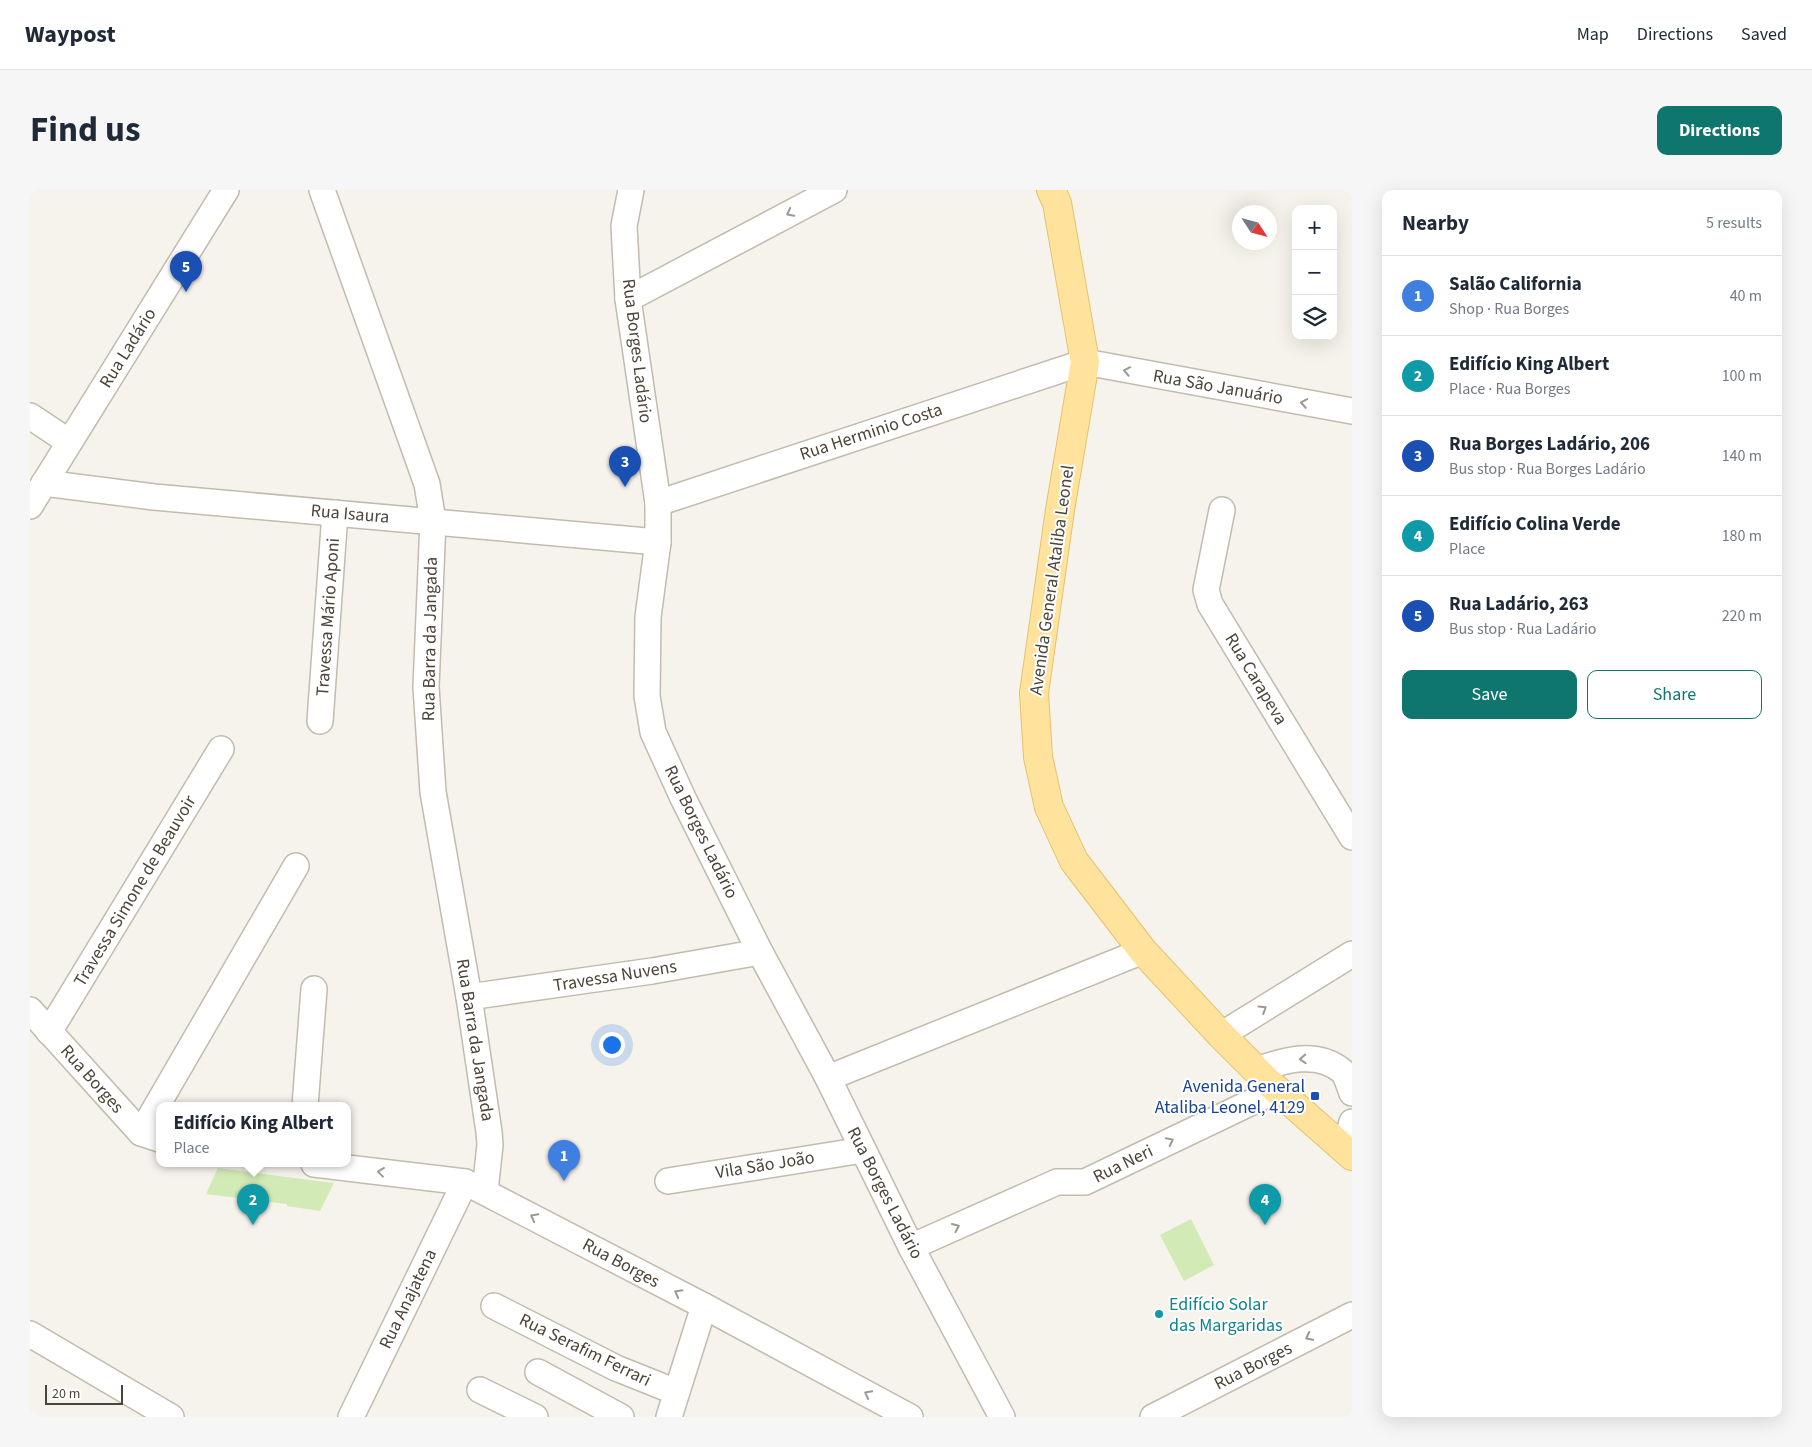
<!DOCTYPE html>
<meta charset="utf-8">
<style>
:root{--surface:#fff;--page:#f6f6f7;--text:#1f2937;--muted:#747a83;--line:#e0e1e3;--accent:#0f766e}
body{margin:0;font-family:"Source Sans 3",sans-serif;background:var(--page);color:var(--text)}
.controls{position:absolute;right:15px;top:15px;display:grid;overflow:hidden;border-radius:10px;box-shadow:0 5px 20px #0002}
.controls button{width:45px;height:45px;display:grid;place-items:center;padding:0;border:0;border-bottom:1px solid var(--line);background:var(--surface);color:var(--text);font:25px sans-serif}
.compass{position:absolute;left:1202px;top:15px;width:45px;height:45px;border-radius:50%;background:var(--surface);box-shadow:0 5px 20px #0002;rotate:126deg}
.scale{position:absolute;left:15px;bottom:12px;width:78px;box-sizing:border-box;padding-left:5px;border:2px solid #4b4439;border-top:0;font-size:14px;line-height:18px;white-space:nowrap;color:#4b4439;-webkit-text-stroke:4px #fff;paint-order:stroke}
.you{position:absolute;left:581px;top:854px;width:18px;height:18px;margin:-12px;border:4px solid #fff;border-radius:50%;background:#1a73e8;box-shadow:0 0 0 8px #1a73e833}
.badge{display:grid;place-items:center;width:32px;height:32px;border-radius:50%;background:var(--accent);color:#fff;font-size:16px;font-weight:700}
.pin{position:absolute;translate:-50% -41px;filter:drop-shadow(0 1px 2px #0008)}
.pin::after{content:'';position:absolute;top:26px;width:18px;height:15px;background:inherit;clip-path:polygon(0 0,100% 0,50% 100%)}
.popup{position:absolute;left:126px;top:912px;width:195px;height:65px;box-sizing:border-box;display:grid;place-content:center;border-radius:10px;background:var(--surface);filter:drop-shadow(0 1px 4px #0005);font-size:16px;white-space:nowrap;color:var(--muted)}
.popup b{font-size:19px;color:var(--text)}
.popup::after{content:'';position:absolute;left:50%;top:100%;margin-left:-10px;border:10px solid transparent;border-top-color:var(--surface)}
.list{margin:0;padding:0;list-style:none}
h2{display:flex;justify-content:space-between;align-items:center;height:65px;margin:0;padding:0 20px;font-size:21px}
h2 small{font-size:16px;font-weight:400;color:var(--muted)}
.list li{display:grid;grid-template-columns:32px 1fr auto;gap:15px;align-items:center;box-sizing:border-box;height:80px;padding:0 20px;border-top:1px solid var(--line)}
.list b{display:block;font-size:19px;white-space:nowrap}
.list p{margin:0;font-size:16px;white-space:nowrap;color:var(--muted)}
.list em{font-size:16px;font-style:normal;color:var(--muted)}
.actions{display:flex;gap:10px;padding:15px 20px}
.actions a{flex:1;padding:11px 0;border:1px solid var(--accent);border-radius:10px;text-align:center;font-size:18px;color:var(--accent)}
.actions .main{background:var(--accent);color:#fff}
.icon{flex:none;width:28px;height:28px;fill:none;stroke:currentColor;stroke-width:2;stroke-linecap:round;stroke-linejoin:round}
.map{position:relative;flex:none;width:1322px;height:1227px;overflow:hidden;border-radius:10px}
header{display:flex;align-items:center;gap:30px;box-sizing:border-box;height:70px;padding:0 25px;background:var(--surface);border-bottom:1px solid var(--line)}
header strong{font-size:24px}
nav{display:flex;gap:28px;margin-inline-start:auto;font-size:18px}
.intro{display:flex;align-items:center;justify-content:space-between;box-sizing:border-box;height:120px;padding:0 30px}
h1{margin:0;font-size:35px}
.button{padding:12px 22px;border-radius:10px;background:var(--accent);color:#fff;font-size:18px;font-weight:700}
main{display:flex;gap:30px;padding:0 30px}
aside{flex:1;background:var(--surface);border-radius:10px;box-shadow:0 5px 20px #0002}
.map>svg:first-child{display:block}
.green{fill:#d2eab5}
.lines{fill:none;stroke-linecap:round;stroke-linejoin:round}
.minor-casing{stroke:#c2bbae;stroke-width:28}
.major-casing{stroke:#e6c16a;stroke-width:30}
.minor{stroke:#fff;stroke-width:25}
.major{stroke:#ffe39c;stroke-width:28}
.oneway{stroke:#9c9892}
.transit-dot{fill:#1a4fb4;stroke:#fff;stroke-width:2}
.culture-dot{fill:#0f9aa8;stroke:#fff;stroke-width:2}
.labels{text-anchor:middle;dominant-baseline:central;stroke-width:4;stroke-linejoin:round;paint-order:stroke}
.street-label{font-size:18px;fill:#4b4439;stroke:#fff}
.transit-label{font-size:18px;fill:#164399;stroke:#fff;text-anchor:end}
.culture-label{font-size:18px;fill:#0d838f;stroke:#fff;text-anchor:start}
</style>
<header>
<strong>Waypost</strong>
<nav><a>Map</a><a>Directions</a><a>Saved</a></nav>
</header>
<div class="intro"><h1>Find us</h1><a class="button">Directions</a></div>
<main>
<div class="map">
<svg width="1322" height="1227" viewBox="0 0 1322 1227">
<rect width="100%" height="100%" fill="#f6f3ec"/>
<!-- green -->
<g class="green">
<polygon points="188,978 304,993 290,1021 257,1016 257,1014 176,1004"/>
<polygon points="1161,1029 1184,1075 1154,1091 1130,1045"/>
</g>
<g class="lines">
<defs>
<g id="minor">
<polyline points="292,0 397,294 403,331 396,497 403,602 439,807 459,942 460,955 455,1001"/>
<polyline points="601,0 594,36 598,109 628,313 628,352 618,427 617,506 623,542 653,608 730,762 798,888 881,1057 972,1227"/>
<polyline points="598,109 804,0"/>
<polyline points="0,226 39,252"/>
<polyline points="14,293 124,307 628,352"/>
<polyline points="628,313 1055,172 1322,221"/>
<polyline points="0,316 196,0"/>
<polyline points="1192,320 1176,400 1180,414 1322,647"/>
<polyline points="290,531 305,323"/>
<polyline points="439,807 622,781 730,762"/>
<polyline points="0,820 111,943 129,949"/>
<polyline points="19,842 191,559"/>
<polyline points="1191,845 1322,764"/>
<path d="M1227,880C1254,870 1287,860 1312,881C1317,886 1319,896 1322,903"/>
<polyline points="798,888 1113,761"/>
<polyline points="275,916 284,799"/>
<polyline points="111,943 266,676"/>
<polyline points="1314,959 1322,932"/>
<polyline points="284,974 435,992 674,1116 880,1227"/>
<polyline points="638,991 833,960"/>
<polyline points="881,1057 1027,992 1055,992 1247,900"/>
<polyline points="464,1116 586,1178 646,1202"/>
<polyline points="0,1144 141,1227"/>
<polyline points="508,1182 591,1227"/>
<polyline points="450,1200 505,1227"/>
<polyline points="321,1227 435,992"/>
<polyline points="639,1227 674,1116"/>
<polyline points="1123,1227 1322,1125"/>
</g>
<polyline id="major" points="1021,0 1027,13 1055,172 1030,320 1004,503 1008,567 1019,617 1044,671 1113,761 1191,845 1238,892 1322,966"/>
</defs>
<!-- minor casing -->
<use href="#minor" class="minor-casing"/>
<!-- major casing -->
<use href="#major" class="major-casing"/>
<!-- minor -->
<use href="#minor" class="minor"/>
<!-- major -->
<use href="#major" class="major"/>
</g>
<!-- one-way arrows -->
<defs><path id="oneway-chevron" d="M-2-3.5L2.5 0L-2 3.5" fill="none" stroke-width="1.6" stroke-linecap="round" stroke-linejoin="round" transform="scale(1.25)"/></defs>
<g class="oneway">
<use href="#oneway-chevron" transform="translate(760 23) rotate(152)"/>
<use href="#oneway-chevron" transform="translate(1097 181) rotate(-169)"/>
<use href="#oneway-chevron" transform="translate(1274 213) rotate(-170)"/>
<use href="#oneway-chevron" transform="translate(1233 819) rotate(-32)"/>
<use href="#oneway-chevron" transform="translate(1273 869) rotate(178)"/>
<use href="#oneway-chevron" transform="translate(1140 951) rotate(-26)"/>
<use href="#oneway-chevron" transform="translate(351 982) rotate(-173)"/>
<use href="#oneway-chevron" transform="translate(504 1027) rotate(-152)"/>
<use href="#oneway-chevron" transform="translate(926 1037) rotate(-24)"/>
<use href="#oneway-chevron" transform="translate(648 1103) rotate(-152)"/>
<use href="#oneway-chevron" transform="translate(1279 1147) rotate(153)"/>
<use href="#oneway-chevron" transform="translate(838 1204) rotate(-152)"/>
</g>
<!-- markers -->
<rect class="transit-dot" x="1280" y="901" width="10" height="10" rx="2.5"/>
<circle class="culture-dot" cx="1129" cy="1124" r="5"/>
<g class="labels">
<!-- street labels -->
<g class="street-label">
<text transform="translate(98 158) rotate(-58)">Rua Ladário</text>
<text transform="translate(607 161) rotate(83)">Rua Borges Ladário</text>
<text transform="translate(1188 197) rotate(10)">Rua São Januário</text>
<text transform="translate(841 242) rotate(-18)">Rua Herminio Costa</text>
<text transform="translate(320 324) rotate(5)">Rua Isaura</text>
<text transform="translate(1022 390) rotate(-82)">Avenida General Ataliba Leonel</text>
<text transform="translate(298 427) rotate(-86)">Travessa Mário Aponi</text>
<text transform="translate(400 449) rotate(-89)">Rua Barra da Jangada</text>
<text transform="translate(1226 489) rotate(59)">Rua Carapeva</text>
<text transform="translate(671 642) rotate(64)">Rua Borges Ladário</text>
<text transform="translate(105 701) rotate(-59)">Travessa Simone de Beauvoir</text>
<text transform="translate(585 786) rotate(-9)">Travessa Nuvens</text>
<text transform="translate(445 850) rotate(81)">Rua Barra da Jangada</text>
<text transform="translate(62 889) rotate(48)">Rua Borges</text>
<text transform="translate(1093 974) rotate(-26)">Rua Neri</text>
<text transform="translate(735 975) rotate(-9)">Vila São João</text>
<text transform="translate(855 1003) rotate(63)">Rua Borges Ladário</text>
<text transform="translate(591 1073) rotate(28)">Rua Borges</text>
<text transform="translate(378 1109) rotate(-64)">Rua Anajatena</text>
<text transform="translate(555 1160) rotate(26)">Rua Serafim Ferrari</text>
<text transform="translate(1223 1176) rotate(-27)">Rua Borges</text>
</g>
<!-- transit labels -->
<g class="transit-label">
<text x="1275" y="896">Avenida General<tspan x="1275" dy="21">Ataliba Leonel, 4129</tspan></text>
</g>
<!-- culture labels -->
<g class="culture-label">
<text x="1139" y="1114">Edifício Solar<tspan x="1139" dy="21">das Margaridas</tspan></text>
</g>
</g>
</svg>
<div class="controls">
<button>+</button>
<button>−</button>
<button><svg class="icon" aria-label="layers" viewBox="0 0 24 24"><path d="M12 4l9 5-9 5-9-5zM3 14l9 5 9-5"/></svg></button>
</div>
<svg class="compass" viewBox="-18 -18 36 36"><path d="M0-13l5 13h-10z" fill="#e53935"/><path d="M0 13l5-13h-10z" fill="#747a83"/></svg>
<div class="scale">20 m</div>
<div class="you"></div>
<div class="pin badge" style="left:534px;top:991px;background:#3f7fe0">1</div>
<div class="pin badge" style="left:223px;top:1035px;background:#0f9aa8">2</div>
<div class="popup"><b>Edifício King Albert</b>Place</div>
<div class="pin badge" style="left:595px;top:297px;background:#1a4fb4">3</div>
<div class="pin badge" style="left:1235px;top:1035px;background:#0f9aa8">4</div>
<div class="pin badge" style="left:156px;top:102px;background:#1a4fb4">5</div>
</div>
<aside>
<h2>Nearby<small>5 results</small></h2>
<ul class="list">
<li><span class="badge" style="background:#3f7fe0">1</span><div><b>Salão California</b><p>Shop · Rua Borges</p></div><em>40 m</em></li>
<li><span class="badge" style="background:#0f9aa8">2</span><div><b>Edifício King Albert</b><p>Place · Rua Borges</p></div><em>100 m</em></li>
<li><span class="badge" style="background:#1a4fb4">3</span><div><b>Rua Borges Ladário, 206</b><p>Bus stop · Rua Borges Ladário</p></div><em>140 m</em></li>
<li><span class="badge" style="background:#0f9aa8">4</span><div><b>Edifício Colina Verde</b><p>Place</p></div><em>180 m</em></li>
<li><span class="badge" style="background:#1a4fb4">5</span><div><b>Rua Ladário, 263</b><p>Bus stop · Rua Ladário</p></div><em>220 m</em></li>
</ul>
<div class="actions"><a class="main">Save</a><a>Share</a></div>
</aside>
</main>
